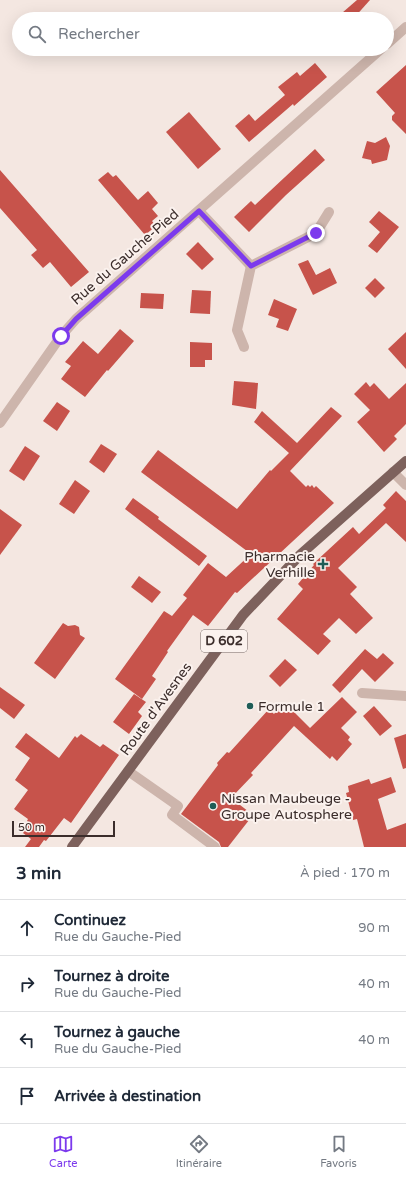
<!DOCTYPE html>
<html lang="fr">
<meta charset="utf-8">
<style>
:root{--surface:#fff;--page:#f2f2f3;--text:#1f2937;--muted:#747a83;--line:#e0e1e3;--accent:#7c3aed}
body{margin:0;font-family:"Varela Round",sans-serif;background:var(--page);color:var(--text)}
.scale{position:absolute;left:12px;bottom:10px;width:103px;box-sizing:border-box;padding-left:4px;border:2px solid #3b2d2b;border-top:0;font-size:11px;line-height:14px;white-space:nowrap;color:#3b2d2b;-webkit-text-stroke:3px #fbf2ee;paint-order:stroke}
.stop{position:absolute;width:12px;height:12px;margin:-9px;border:3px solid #7c3aed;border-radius:50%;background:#fff}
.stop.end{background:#7c3aed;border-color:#fff;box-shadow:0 1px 4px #0008}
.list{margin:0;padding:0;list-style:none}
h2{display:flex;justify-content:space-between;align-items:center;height:52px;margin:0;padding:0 16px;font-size:17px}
h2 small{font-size:13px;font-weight:400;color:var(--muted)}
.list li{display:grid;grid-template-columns:26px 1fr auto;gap:12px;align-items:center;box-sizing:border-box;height:56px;padding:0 16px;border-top:1px solid var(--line)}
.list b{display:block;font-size:15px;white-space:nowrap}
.list p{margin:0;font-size:13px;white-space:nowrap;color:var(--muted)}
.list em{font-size:13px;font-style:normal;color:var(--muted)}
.icon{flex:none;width:22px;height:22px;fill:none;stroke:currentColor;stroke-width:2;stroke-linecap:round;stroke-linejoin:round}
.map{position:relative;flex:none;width:406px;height:847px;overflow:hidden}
.search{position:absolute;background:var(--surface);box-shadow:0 4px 16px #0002;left:12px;right:12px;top:12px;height:44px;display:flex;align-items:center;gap:10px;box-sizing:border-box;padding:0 14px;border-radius:22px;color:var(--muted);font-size:15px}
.sheet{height:276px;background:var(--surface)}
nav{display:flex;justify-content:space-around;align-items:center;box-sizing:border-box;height:56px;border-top:1px solid var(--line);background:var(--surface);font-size:11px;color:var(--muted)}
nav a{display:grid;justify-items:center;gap:2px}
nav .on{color:var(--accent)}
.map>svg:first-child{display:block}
.building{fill:#c7534b}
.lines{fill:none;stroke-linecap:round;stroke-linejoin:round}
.minor{stroke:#cdb5ac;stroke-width:10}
.major{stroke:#7d615c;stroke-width:10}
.route{stroke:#7c3aed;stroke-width:5}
.poi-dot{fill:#1f5d57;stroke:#fbf2ee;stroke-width:1.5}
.labels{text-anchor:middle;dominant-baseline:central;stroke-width:4;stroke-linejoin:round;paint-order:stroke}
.shield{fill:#fbf2ee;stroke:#756866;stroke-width:1}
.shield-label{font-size:13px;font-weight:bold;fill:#3b2d2b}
.street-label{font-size:14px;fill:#3b2d2b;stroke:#fbf2ee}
.poi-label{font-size:14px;fill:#3b2d2b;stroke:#fbf2ee;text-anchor:start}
</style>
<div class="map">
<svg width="406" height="847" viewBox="0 0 406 847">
<rect width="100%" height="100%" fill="#f4e7e1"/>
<!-- building -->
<g class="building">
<polygon points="357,0 370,0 353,19 335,19"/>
<polygon points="315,63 327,77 294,106 293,104 249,142 235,126 249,114 255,121 285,95 278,87 297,72 300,76"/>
<polygon points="406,65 406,134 392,120 392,116 395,113 376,92"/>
<polygon points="189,112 221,149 198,169 166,132"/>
<polygon points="386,137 390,146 387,160 372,164 371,160 362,158 367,141 375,143"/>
<polygon points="315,149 325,160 286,195 249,232 234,217 251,201 255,205"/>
<polygon points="0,170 89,272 71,287 50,262 43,268 31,255 37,250 0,208"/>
<polygon points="108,172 113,177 116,175 138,200 148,191 158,203 152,209 158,216 152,221 156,226 145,235 98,180"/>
<polygon points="379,211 399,227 377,253 368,246 380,232 369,222"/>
<polygon points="198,242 214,259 202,270 186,254"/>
<polygon points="308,260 316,275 330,268 337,283 313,295 298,264"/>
<polygon points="375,278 385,288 375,298 365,288"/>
<polygon points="192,290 211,291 210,314 190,313"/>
<polygon points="141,293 164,294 163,309 140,308"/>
<polygon points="274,299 297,309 288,331 276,327 279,319 268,315"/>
<polygon points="120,329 134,341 108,371 107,370 85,397 61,379 71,366 65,362 83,341 98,354"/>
<polygon points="406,332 406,369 388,349"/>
<polygon points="190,342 212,343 212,360 205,360 205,367 190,367"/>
<polygon points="234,381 258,383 256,409 232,405"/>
<polygon points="366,382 370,387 374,383 389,399 406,383 406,424 394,436 397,439 384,452 357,422 370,410 354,394"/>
<polygon points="57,402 70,411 57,431 43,421"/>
<polygon points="331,407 342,416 290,471 306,487 308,485 310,487 312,485 314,488 316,486 334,503 237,593 235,592 208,626 193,615 167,651 168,652 152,676 156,679 142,699 115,679 164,611 172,616 187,598 183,595 208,563 226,577 251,554 141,472 158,450 237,509 270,470 271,471 289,453 254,422 262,411 297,443"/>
<polygon points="101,444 117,454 104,473 89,462"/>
<polygon points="25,446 40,456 24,481 9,471"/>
<polygon points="75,480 90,491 74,514 59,504"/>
<polygon points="396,491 406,501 406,542 386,523 338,568 357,587 350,594 373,618 356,634 339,618 323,634 331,641 318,655 277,619 303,589 298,584 314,565 313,564 353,527 359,534 386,508 383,505"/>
<polygon points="133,498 159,517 158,519 207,556 199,566 125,509"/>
<polygon points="0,509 22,525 0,555"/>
<polygon points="139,576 161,592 152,603 131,587"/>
<polygon points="63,623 68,626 75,625 79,627 80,635 85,638 55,679 34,663"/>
<polygon points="365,649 377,659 383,653 394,663 375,682 362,669 340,693 332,685"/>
<polygon points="285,659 297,670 280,687 269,676"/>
<polygon points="0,687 25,705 14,719 0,708"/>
<polygon points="134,694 146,702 138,712 142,716 129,734 113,722"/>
<polygon points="342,697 357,712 341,728 350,737 348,740 352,744 337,761 332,756 330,759 294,726 251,773 253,775 231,798 253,815 228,847 221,847 219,842 181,814 218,765 217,763 227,752 229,753 269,709 274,714 280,707 288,706 310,728"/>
<polygon points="374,706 392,726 380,736 363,716"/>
<polygon points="26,733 59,758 75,736 77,738 81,734 100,747 103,744 119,755 71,823 64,818 46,841 44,840 39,847 25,847 31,839 23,833 30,823 27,821 28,819 14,809 28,790 15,780 30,758 15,747"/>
<polygon points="406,734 406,768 403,769 394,738"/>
<polygon points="391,777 396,792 378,799 387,830 406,823 406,847 364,847 357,819 353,820 346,793 349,792 348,786 369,779 371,784"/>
</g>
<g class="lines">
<!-- minor -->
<g class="minor">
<polyline points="387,44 406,27"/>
<polyline points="199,211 251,266"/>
<polyline points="244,347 237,330 251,266 316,233 329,212"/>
<path d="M0,423L61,336L76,319C178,229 279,139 381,49"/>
<polyline points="393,472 406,485"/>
<polyline points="362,693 406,696"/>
<polyline points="128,771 178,806 172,815 215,847"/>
</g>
<!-- major -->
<polyline class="major" points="72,847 243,615 301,554 406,461"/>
</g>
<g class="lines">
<!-- route -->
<polyline class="route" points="61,336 76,319 199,211 251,266 316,233"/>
</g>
<!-- markers -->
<g class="poi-dot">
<path d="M321 558h4v4h4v4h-4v4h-4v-4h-4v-4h4z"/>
<circle cx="250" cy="706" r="4"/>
<circle cx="213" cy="806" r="4"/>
</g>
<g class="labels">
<!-- shield labels -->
<rect class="shield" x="201" y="630" width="46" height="22" rx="3"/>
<g class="shield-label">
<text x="224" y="641">D 602</text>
</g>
<!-- street labels -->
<g class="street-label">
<text transform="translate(125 257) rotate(-41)">Rue du Gauche-Pied</text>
<text transform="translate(156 709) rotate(-54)">Route d'Avesnes</text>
</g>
<!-- poi labels -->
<g class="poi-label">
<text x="315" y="556" text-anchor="end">Pharmacie<tspan x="315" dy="16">Verhille</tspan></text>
<text x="258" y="706">Formule 1</text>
<text x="221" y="798">Nissan Maubeuge -<tspan x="221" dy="16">Groupe Autosphere</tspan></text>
</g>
</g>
</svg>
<div class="scale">50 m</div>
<div class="stop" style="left:61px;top:336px"></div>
<div class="stop end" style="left:316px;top:233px"></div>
<div class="search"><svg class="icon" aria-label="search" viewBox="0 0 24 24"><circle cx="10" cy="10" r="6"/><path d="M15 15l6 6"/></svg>Rechercher</div>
</div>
<section class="sheet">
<h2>3 min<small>À pied · 170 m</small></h2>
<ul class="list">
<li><svg class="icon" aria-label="ahead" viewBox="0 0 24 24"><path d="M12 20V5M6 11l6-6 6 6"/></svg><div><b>Continuez</b><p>Rue du Gauche-Pied</p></div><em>90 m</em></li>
<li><svg class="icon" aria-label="right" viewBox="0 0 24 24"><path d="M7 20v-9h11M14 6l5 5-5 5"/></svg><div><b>Tournez à droite</b><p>Rue du Gauche-Pied</p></div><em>40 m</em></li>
<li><svg class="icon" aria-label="left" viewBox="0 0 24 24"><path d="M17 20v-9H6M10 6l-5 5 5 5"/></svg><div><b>Tournez à gauche</b><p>Rue du Gauche-Pied</p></div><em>40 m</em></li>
<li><svg class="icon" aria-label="arrive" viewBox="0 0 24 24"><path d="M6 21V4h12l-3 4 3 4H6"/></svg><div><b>Arrivée à destination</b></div></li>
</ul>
</section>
<nav>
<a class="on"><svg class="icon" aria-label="map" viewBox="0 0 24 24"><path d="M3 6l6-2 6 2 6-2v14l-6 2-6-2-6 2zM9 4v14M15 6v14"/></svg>Carte</a>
<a><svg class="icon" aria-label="directions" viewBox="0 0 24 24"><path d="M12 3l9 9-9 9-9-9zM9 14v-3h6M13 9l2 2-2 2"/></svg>Itinéraire</a>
<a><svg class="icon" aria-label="saved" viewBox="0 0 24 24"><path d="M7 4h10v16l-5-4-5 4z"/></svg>Favoris</a>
</nav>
